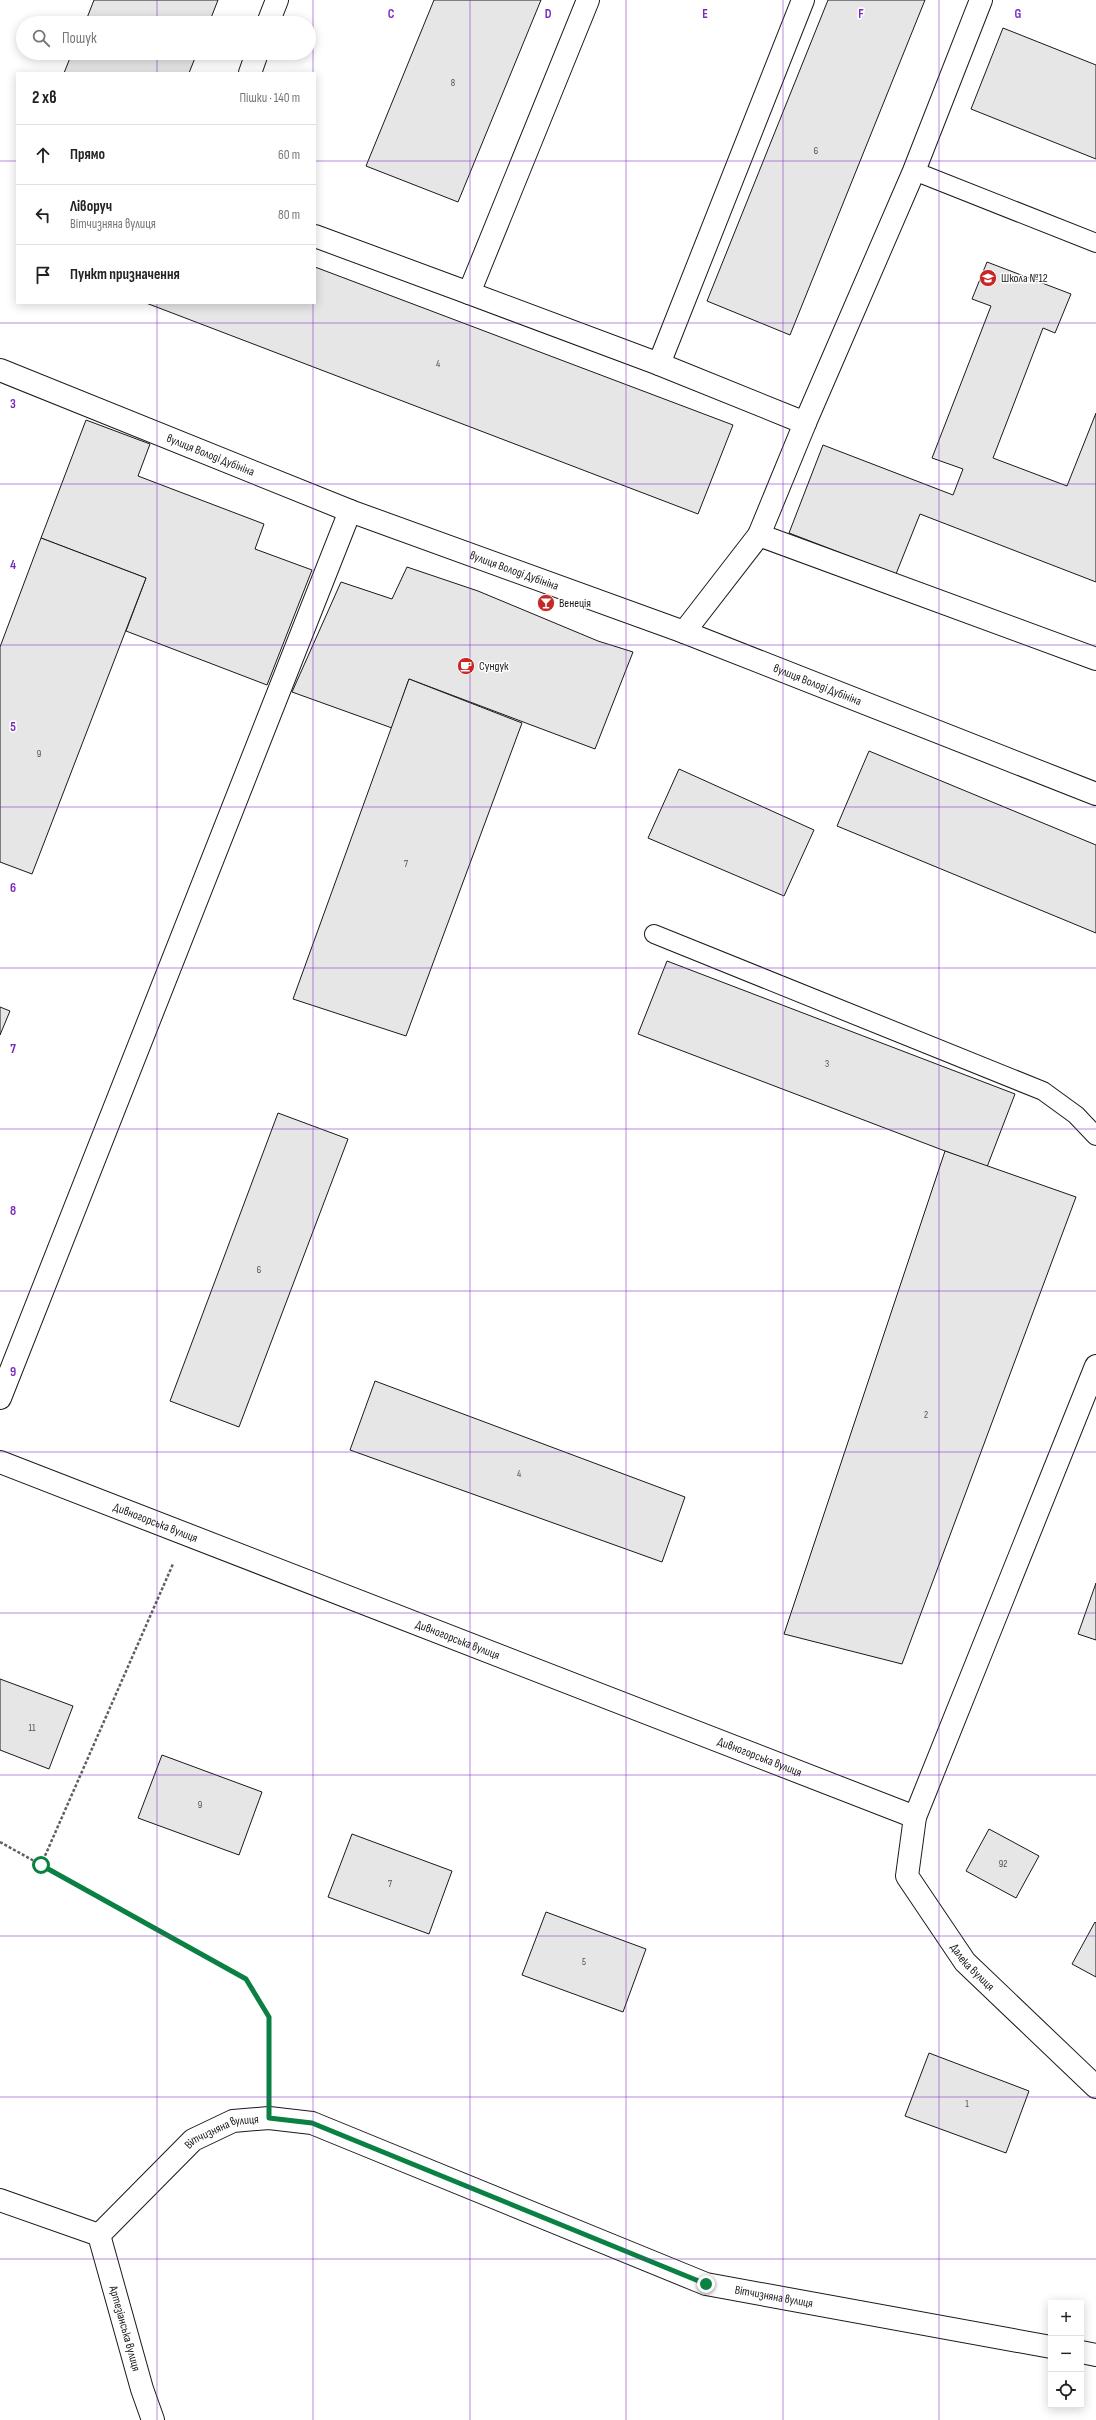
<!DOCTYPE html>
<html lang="uk">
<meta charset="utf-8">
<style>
:root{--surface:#fff;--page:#f6f6f6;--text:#222;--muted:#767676;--line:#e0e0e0}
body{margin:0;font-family:"Sofia Sans Condensed",sans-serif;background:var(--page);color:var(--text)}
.controls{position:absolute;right:12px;bottom:12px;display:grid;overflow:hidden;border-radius:0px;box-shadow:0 2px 10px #0003}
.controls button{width:36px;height:36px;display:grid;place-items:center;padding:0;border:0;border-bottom:1px solid var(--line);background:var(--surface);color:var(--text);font:20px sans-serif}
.stop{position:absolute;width:12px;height:12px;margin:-9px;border:3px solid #0b8043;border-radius:50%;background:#fff}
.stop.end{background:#0b8043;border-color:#fff;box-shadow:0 1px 4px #0008}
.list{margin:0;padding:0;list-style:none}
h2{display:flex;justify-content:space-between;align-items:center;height:52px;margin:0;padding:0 16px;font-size:17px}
h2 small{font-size:13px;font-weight:400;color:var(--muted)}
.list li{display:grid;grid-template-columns:26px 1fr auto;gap:12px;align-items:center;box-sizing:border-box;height:60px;padding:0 16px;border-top:1px solid var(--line)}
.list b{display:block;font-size:15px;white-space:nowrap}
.list p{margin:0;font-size:13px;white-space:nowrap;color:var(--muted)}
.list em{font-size:13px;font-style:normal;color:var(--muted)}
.icon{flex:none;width:22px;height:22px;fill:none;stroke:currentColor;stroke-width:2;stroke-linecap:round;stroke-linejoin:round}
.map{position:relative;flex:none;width:1096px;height:2420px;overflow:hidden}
.search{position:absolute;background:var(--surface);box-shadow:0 2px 10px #0003;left:16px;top:16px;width:300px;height:44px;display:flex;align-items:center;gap:10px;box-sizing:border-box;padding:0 14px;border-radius:22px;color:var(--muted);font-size:15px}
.panel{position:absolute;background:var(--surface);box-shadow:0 2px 10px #0003;left:16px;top:72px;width:300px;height:232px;border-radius:0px}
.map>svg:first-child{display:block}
.building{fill:#e6e6e6;stroke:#1a1a1a}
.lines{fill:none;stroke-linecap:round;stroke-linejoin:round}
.lane-casing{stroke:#1a1a1a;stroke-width:20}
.street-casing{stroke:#1a1a1a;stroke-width:24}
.path{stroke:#5f5f5f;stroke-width:2.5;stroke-dasharray:3 2;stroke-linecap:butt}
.lane{stroke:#fff;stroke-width:18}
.street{stroke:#fff;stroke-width:22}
.route{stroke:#0b8043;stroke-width:5}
.grid{fill:none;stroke:#7b2cbf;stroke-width:1;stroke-opacity:0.55}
.labels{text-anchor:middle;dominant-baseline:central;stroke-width:3;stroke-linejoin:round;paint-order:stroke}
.number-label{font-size:10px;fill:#4d4d4d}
.poi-label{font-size:12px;fill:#1a1a1a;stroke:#fff;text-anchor:start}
.street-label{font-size:12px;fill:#1a1a1a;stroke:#fff}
.grid-label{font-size:13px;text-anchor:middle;font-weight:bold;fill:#7b2cbf;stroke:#fff;stroke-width:3;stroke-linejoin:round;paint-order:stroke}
</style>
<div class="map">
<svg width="1096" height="2420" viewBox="0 0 1096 2420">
<rect width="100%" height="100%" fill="#fff"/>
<!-- building -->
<g class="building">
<polygon points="94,0 218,0 209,23 85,23"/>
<polygon points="434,0 541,0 458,202 366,166"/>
<polygon points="828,0 925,0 790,335 707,301"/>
<polygon points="1003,28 1096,65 1096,159 971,109"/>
<polygon points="72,53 197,53 189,73 64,73"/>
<polygon points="987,262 1071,294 1055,333 1043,328 993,458 1067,486 1096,413 1096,582 920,514 896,574 789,533 823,445 953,495 963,469 932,458 991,306 972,299"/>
<polygon points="315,267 733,425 698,514 146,303 315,303"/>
<polygon points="86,420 150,444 138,476 264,524 255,549 312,570 267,685 126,631 146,578 41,538"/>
<polygon points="41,538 146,578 32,874 0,862 0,647"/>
<polygon points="407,567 478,591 598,641 633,652 595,749 409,679 392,728 292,692 341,582 392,599"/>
<polygon points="409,679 522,723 406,1036 293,999"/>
<polygon points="869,751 1096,845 1096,933 837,826"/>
<polygon points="679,769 814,830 784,896 648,838"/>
<polygon points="667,961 1015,1094 987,1167 638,1034"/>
<polygon points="0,1007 10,1011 0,1035"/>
<polygon points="278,1113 348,1139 239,1427 170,1401"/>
<polygon points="945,1151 1076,1197 902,1664 784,1634"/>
<polygon points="375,1381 685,1497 662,1562 350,1450"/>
<polygon points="1096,1583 1096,1640 1078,1634"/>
<polygon points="0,1679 73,1706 49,1769 0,1750"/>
<polygon points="162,1755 262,1792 239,1855 138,1818"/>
<polygon points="989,1829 1039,1856 1016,1898 966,1871"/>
<polygon points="352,1834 452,1871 429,1934 328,1897"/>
<polygon points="546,1912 646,1949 623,2012 522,1975"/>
<polygon points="1095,1922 1096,1923 1096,1977 1072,1964"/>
<polygon points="929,2053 1029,2091 1006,2153 905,2116"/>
</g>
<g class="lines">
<defs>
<g id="lane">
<polyline points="914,171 1096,243"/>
<polyline points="654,934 1043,1091 1076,1115 1096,1136"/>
</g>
<g id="street">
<polyline points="588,0 469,293 659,364 803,0"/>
<polyline points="268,23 277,0"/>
<polyline points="250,73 257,53"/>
<polyline points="315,236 469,293"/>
<polyline points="659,364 805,423 914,171 981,0"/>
<path id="s1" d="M0,370L350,511L684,632L1096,794"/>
<polyline points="759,535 1096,659"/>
<polyline points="684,632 759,535 805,423"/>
<path id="s2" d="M1096,1366L915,1817L907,1876L965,1962L1096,2087"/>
<polyline points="0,1398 350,511"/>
<path id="s3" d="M0,1462L915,1817"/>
<polyline points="0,2200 99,2235"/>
<path id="s4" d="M99,2235L193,2140L233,2121L269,2118L312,2123L706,2284L1051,2347"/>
<path id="s5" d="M99,2235L142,2389L153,2420"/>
<polyline points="1081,2352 1096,2355"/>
</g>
</defs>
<!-- lane casing -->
<use href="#lane" class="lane-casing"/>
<!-- street casing -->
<use href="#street" class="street-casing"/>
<!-- path -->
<g class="path">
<polyline points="0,1842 246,1979 269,2017 269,2085"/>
<polyline points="41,1865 173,1564"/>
</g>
<!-- lane -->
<use href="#lane" class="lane"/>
<!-- street -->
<use href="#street" class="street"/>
</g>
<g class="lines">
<!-- route -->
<polyline class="route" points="41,1865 246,1979 269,2017 269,2118 312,2123 706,2284"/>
</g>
<!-- grid -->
<path class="grid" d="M157,0V23M313,0V73M470,0V2420M626,0V2420M783,0V2420M939,0V2420M157,53V73M0,161H17M315,161H1096M157,303V2420M313,303V2420M0,323H1096M0,484H1096M0,645H1096M0,807H1096M0,968H1096M0,1129H1096M0,1291H1096M0,1452H1096M0,1613H1096M0,1775H1096M0,1936H1096M0,2097H1096M0,2259H1096"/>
<!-- icons -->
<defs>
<symbol id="school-disc" viewBox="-11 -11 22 22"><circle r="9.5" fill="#c62828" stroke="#fff"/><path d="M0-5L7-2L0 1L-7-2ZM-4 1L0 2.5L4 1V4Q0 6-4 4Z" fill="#fff"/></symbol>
<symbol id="bar-disc" viewBox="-11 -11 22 22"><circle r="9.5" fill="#c62828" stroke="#fff"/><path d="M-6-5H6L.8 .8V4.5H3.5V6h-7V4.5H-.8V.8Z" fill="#fff"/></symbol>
<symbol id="cafe-disc" viewBox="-11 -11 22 22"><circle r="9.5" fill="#c62828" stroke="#fff"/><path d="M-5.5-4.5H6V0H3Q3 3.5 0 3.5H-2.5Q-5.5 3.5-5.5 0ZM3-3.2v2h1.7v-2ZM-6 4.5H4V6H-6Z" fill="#fff"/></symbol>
</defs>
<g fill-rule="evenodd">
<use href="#school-disc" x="978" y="268" width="20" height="20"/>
<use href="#bar-disc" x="536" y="593" width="20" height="20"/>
<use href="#cafe-disc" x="456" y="656" width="20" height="20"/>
</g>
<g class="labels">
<!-- number labels -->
<g class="number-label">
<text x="453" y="83">8</text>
<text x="816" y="151">6</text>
<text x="438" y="364">4</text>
<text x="39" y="754">9</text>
<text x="406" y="864">7</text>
<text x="827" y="1064">3</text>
<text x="259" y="1270">6</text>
<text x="926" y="1415">2</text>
<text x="519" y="1474">4</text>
<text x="32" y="1728">11</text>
<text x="200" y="1805">9</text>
<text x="1003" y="1864">92</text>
<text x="390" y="1884">7</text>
<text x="584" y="1962">5</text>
<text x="967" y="2104">1</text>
</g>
<!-- poi labels -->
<g class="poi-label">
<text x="1001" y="278">Школа №12</text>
<text x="559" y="603">Венеція</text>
<text x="479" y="666">Сундук</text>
</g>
<!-- street labels -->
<g class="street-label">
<text stroke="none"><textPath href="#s1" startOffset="227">вулиця Володі Дубініна</textPath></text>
<text stroke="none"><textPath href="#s1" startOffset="552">вулиця Володі Дубініна</textPath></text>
<text stroke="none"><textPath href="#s1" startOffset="876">вулиця Володі Дубініна</textPath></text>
<text stroke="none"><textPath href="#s3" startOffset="167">Дивногорська вулиця</textPath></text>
<text stroke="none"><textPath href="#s3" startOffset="491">Дивногорська вулиця</textPath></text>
<text stroke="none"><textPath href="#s3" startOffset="815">Дивногорська вулиця</textPath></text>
<text stroke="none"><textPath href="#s2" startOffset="658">Далека вулиця</textPath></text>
<text stroke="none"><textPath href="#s4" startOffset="164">Вітчизняна вулиця</textPath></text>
<text stroke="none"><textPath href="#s4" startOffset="752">Вітчизняна вулиця</textPath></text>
<text stroke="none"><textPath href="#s5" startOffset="97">Артезіанська вулиця</textPath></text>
</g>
</g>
<g class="grid-label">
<text x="391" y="18">C</text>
<text x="548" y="18">D</text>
<text x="705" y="18">E</text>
<text x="861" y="18">F</text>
<text x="1018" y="18">G</text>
<text x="13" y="408">3</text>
<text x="13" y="569">4</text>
<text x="13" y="731">5</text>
<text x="13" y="892">6</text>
<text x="13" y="1053">7</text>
<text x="13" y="1215">8</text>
<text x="13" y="1376">9</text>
</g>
</svg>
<div class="controls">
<button>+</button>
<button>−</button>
<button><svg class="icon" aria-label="locate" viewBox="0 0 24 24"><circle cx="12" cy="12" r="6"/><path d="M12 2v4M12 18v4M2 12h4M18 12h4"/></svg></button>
</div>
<div class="stop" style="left:41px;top:1865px"></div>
<div class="stop end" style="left:706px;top:2284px"></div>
<div class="search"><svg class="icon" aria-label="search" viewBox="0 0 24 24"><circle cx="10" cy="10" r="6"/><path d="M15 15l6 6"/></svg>Пошук</div>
<section class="panel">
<h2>2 хв<small>Пішки · 140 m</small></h2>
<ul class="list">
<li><svg class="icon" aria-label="ahead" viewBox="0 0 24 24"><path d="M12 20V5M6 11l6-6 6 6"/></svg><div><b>Прямо</b></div><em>60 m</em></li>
<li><svg class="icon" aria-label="left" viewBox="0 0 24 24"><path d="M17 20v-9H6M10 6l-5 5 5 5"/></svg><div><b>Ліворуч</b><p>Вітчизняна вулиця</p></div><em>80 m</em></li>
<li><svg class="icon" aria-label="arrive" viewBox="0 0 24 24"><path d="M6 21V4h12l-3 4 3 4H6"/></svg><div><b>Пункт призначення</b></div></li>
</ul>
</section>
</div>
